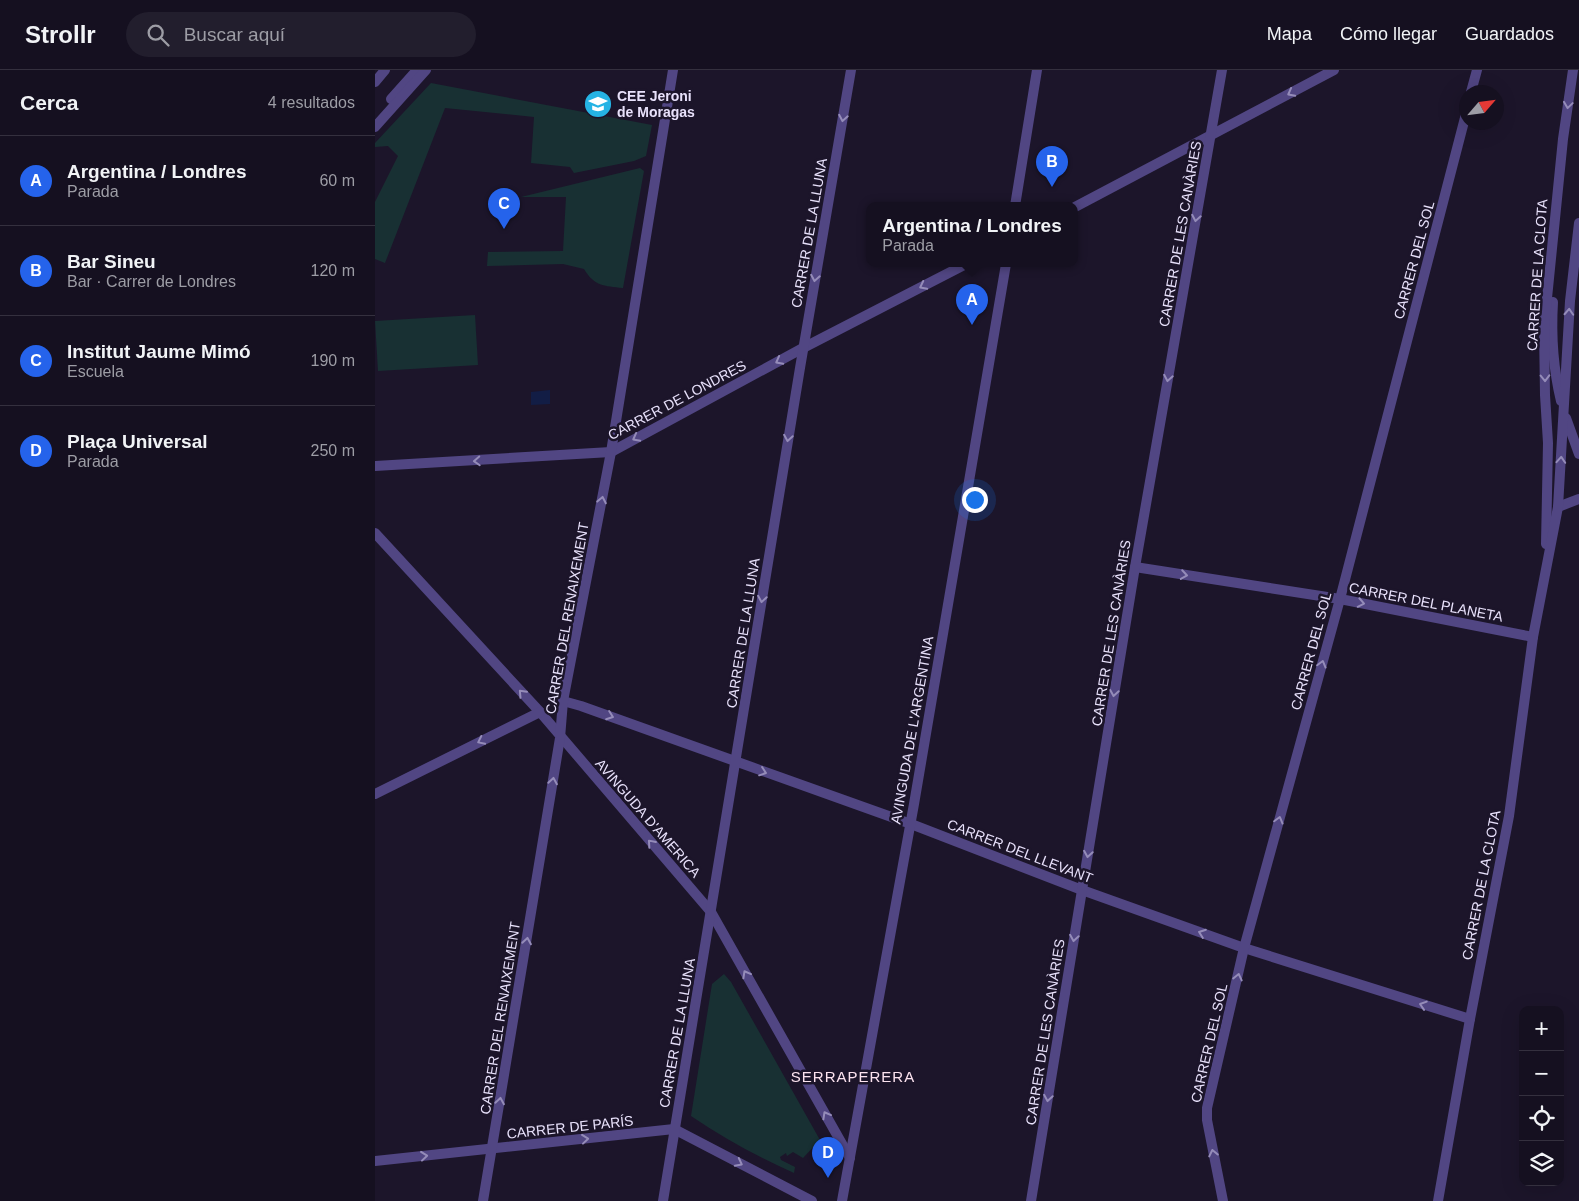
<!DOCTYPE html>
<html lang="es">
<meta charset="utf-8">
<style>
:root{--surface:#151020;--page:#221e2d;--text:#f1f3f6;--muted:#9d9da5;--line:#34303e;--accent:#2563eb}
body{margin:0;font-family:Arial,sans-serif;background:var(--page);color:var(--text)}
.controls{position:absolute;right:15px;bottom:15px;display:grid;overflow:hidden;border-radius:10px;box-shadow:0 5px 20px #0002}
.controls button{width:45px;height:45px;display:grid;place-items:center;padding:0;border:0;border-bottom:1px solid var(--line);background:var(--surface);color:var(--text);font:25px sans-serif}
.compass{position:absolute;left:1084px;top:15px;width:45px;height:45px;border-radius:50%;background:var(--surface);box-shadow:0 5px 20px #0002;rotate:62deg}
.you{position:absolute;left:599px;top:429px;width:18px;height:18px;margin:-12px;border:4px solid #fff;border-radius:50%;background:#1a73e8;box-shadow:0 0 0 8px #1a73e833}
.badge{display:grid;place-items:center;width:32px;height:32px;border-radius:50%;background:var(--accent);color:#fff;font-size:16px;font-weight:700}
.pin{position:absolute;translate:-50% -41px;filter:drop-shadow(0 1px 2px #0008)}
.pin::after{content:'';position:absolute;top:26px;width:18px;height:15px;background:inherit;clip-path:polygon(0 0,100% 0,50% 100%)}
.popup{position:absolute;left:491px;top:132px;width:212px;height:65px;box-sizing:border-box;display:grid;place-content:center;border-radius:10px;background:var(--surface);filter:drop-shadow(0 1px 4px #0005);font-size:16px;white-space:nowrap;color:var(--muted)}
.popup b{font-size:19px;color:var(--text)}
.popup::after{content:'';position:absolute;left:50%;top:100%;margin-left:-10px;border:10px solid transparent;border-top-color:var(--surface)}
.list{margin:0;padding:0;list-style:none}
h2{display:flex;justify-content:space-between;align-items:center;height:65px;margin:0;padding:0 20px;font-size:21px}
h2 small{font-size:16px;font-weight:400;color:var(--muted)}
.list li{display:grid;grid-template-columns:32px 1fr auto;gap:15px;align-items:center;box-sizing:border-box;height:90px;padding:0 20px;border-top:1px solid var(--line)}
.list b{display:block;font-size:19px;white-space:nowrap}
.list p{margin:0;font-size:16px;white-space:nowrap;color:var(--muted)}
.list em{font-size:16px;font-style:normal;color:var(--muted)}
.icon{flex:none;width:28px;height:28px;fill:none;stroke:currentColor;stroke-width:2;stroke-linecap:round;stroke-linejoin:round}
.map{position:relative;flex:none;width:1204px;height:1131px;overflow:hidden}
header{display:flex;align-items:center;gap:30px;box-sizing:border-box;height:70px;padding:0 25px;background:var(--surface);border-bottom:1px solid var(--line)}
header strong{font-size:24px}
nav{display:flex;gap:28px;margin-inline-start:auto;font-size:18px}
.search{width:350px;height:45px;background:var(--page);display:flex;align-items:center;gap:12px;box-sizing:border-box;padding:0 18px;border-radius:28px;color:var(--muted);font-size:19px}
main{display:flex}
aside{flex:1;background:var(--surface)}
.map>svg:first-child{display:block}
.green{fill:#183033}
.water{fill:#121d45}
.lines{fill:none;stroke-linecap:round;stroke-linejoin:round}
.minor{stroke:#514683;stroke-width:10}
.tertiary{stroke:#514683;stroke-width:10}
.oneway{stroke:#958cb9}
.labels{text-anchor:middle;dominant-baseline:central;stroke-width:5;stroke-linejoin:round;paint-order:stroke}
.poi-label{font-size:14px;font-weight:bold;fill:#e8e1fb;stroke:#1c152a;text-anchor:start}
.street-label{font-size:14px;fill:#e8e1fb;stroke:#1c152a}
.neighbourhood-label{font-size:15px;letter-spacing:1px;fill:#fce3ef;stroke:#1c152a}
</style>
<header>
<strong>Strollr</strong>
<div class="search"><svg class="icon" aria-label="search" viewBox="0 0 24 24"><circle cx="10" cy="10" r="6"/><path d="M15 15l6 6"/></svg>Buscar aquí</div>
<nav><a>Mapa</a><a>Cómo llegar</a><a>Guardados</a></nav>
</header>
<main>
<aside>
<h2>Cerca<small>4 resultados</small></h2>
<ul class="list">
<li><span class="badge">A</span><div><b>Argentina / Londres</b><p>Parada</p></div><em>60 m</em></li>
<li><span class="badge">B</span><div><b>Bar Sineu</b><p>Bar · Carrer de Londres</p></div><em>120 m</em></li>
<li><span class="badge">C</span><div><b>Institut Jaume Mimó</b><p>Escuela</p></div><em>190 m</em></li>
<li><span class="badge">D</span><div><b>Plaça Universal</b><p>Parada</p></div><em>250 m</em></li>
</ul>
</aside>
<div class="map">
<svg width="1204" height="1131" viewBox="0 0 1204 1131">
<rect width="100%" height="100%" fill="#1c152a"/>
<!-- green -->
<g class="green">
<polygon points="56,13 277,55 271,86 259,91 199,103 195,97 156,93 159,47 70,38 10,193 0,189 0,132 23,86 13,76 0,77 0,73"/>
<path d="M265,98L269,101L248,218C229,216 219,216 209,199L188,194L112,196L113,182L188,181L191,127H146Z"/>
<polygon points="100,245 103,295 3,301 0,251"/>
<path d="M349,904L356,912L445,1070L428,1088L418,1082L412,1086L411,1083L405,1087L406,1090L420,1097L419,1103C383,1087 348,1068 316,1046L337,914Z"/>
</g>
<!-- water -->
<polygon class="water" points="175,320 175,334 156,335 156,322"/>
<g class="lines">
<!-- minor -->
<g class="minor">
<polyline points="1096,22 1102,0"/>
<polyline points="640,136 662,0"/>
<polyline points="700,137 959,0"/>
<polyline points="0,396 236,382 428,278 591,194"/>
<polyline points="0,463 165,642 336,842 475,1088"/>
<polyline points="760,497 965,529 1158,567"/>
<polyline points="188,631 206,636 536,754 707,820 869,878 1095,949"/>
<polyline points="0,724 165,642"/>
<polyline points="0,1091 299,1059 437,1131"/>
<polyline points="108,1131 185,668 188,631 236,382 298,0"/>
<polyline points="288,1131 425,298 476,0"/>
<polyline points="467,1131 539,734 631,194"/>
<polyline points="656,1131 760,497 847,0"/>
<polyline points="848,1131 832,1050 832,1038 869,878 965,529 1092,40"/>
</g>
<!-- tertiary -->
<g class="tertiary">
<polyline points="0,12 10,0"/>
<polyline points="16,29 42,0"/>
<polyline points="0,57 51,0"/>
<path d="M1178,232C1176,266 1178,298 1186,331"/>
<polyline points="1191,348 1204,384"/>
<polyline points="1183,437 1204,429"/>
<polyline points="1171,474 1173,373 1170,325 1169,258 1188,69 1198,0"/>
<polyline points="1063,1131 1095,949 1134,746 1158,567 1183,437 1195,231 1204,153"/>
</g>
</g>
<!-- one-way arrows -->
<defs><path id="oneway-chevron" d="M-2-3.5L2.5 0L-2 3.5" fill="none" stroke-width="1.6" stroke-linecap="round" stroke-linejoin="round" transform="scale(1.25)"/></defs>
<g class="oneway">
<use href="#oneway-chevron" transform="translate(916 23) rotate(152)"/>
<use href="#oneway-chevron" transform="translate(1193 35) rotate(98)"/>
<use href="#oneway-chevron" transform="translate(468 48) rotate(100)"/>
<use href="#oneway-chevron" transform="translate(821 148) rotate(100)"/>
<use href="#oneway-chevron" transform="translate(440 208) rotate(100)"/>
<use href="#oneway-chevron" transform="translate(548 216) rotate(153)"/>
<use href="#oneway-chevron" transform="translate(1194 242) rotate(-87)"/>
<use href="#oneway-chevron" transform="translate(404 291) rotate(152)"/>
<use href="#oneway-chevron" transform="translate(793 308) rotate(100)"/>
<use href="#oneway-chevron" transform="translate(1170 308) rotate(89)"/>
<use href="#oneway-chevron" transform="translate(261 368) rotate(152)"/>
<use href="#oneway-chevron" transform="translate(413 368) rotate(99)"/>
<use href="#oneway-chevron" transform="translate(1186 390) rotate(-86)"/>
<use href="#oneway-chevron" transform="translate(102 391) rotate(177)"/>
<use href="#oneway-chevron" transform="translate(227 430) rotate(-79)"/>
<use href="#oneway-chevron" transform="translate(809 505) rotate(9)"/>
<use href="#oneway-chevron" transform="translate(387 529) rotate(99)"/>
<use href="#oneway-chevron" transform="translate(986 533) rotate(11)"/>
<use href="#oneway-chevron" transform="translate(947 594) rotate(-75)"/>
<use href="#oneway-chevron" transform="translate(147 623) rotate(-133)"/>
<use href="#oneway-chevron" transform="translate(739 623) rotate(99)"/>
<use href="#oneway-chevron" transform="translate(235 646) rotate(20)"/>
<use href="#oneway-chevron" transform="translate(106 671) rotate(154)"/>
<use href="#oneway-chevron" transform="translate(388 702) rotate(19)"/>
<use href="#oneway-chevron" transform="translate(178 711) rotate(-81)"/>
<use href="#oneway-chevron" transform="translate(904 750) rotate(-75)"/>
<use href="#oneway-chevron" transform="translate(276 773) rotate(-131)"/>
<use href="#oneway-chevron" transform="translate(713 784) rotate(99)"/>
<use href="#oneway-chevron" transform="translate(827 863) rotate(-160)"/>
<use href="#oneway-chevron" transform="translate(699 868) rotate(99)"/>
<use href="#oneway-chevron" transform="translate(152 871) rotate(-81)"/>
<use href="#oneway-chevron" transform="translate(371 904) rotate(-119)"/>
<use href="#oneway-chevron" transform="translate(863 907) rotate(-77)"/>
<use href="#oneway-chevron" transform="translate(1048 935) rotate(-162)"/>
<use href="#oneway-chevron" transform="translate(673 1028) rotate(99)"/>
<use href="#oneway-chevron" transform="translate(125 1031) rotate(-81)"/>
<use href="#oneway-chevron" transform="translate(451 1045) rotate(-119)"/>
<use href="#oneway-chevron" transform="translate(210 1069) rotate(-6)"/>
<use href="#oneway-chevron" transform="translate(838 1083) rotate(-102)"/>
<use href="#oneway-chevron" transform="translate(49 1086) rotate(-6)"/>
<use href="#oneway-chevron" transform="translate(364 1093) rotate(27)"/>
</g>
<!-- icons -->
<defs>
<symbol id="school-disc" viewBox="-11 -11 22 22"><circle r="9.5" fill="#25b3e4" stroke="#1c152a"/><path d="M0-5L7-2L0 1L-7-2ZM-4 1L0 2.5L4 1V4Q0 6-4 4Z" fill="#fff"/></symbol>
</defs>
<g fill-rule="evenodd">
<use href="#school-disc" x="207" y="18" width="32" height="32"/>
</g>
<g class="labels">
<!-- poi labels -->
<g class="poi-label">
<text x="242" y="26">CEE Jeroni<tspan x="242" dy="16">de Moragas</tspan></text>
</g>
<!-- street labels -->
<g class="street-label">
<text transform="translate(434 163) rotate(-80)">CARRER DE LA LLUNA</text>
<text transform="translate(805 164) rotate(-80)">CARRER DE LES CANÀRIES</text>
<text transform="translate(1039 190) rotate(-75)">CARRER DEL SOL</text>
<text transform="translate(1162 205) rotate(-86)">CARRER DE LA CLOTA</text>
<text transform="translate(302 330) rotate(-28)">CARRER DE LONDRES</text>
<text transform="translate(1051 532) rotate(11)">CARRER DEL PLANETA</text>
<text transform="translate(192 548) rotate(-80)">CARRER DEL RENAIXEMENT</text>
<text transform="translate(368 563) rotate(-81)">CARRER DE LA LLUNA</text>
<text transform="translate(736 563) rotate(-81)">CARRER DE LES CANÀRIES</text>
<text transform="translate(936 581) rotate(-75)">CARRER DEL SOL</text>
<text transform="translate(537 660) rotate(-80)">AVINGUDA DE L'ARGENTINA</text>
<text transform="translate(273 748) rotate(49)">AVINGUDA D'AMERICA</text>
<text transform="translate(645 781) rotate(21)">CARRER DEL LLEVANT</text>
<text transform="translate(1106 815) rotate(-79)">CARRER DE LA CLOTA</text>
<text transform="translate(125 948) rotate(-81)">CARRER DEL RENAIXEMENT</text>
<text transform="translate(670 962) rotate(-81)">CARRER DE LES CANÀRIES</text>
<text transform="translate(302 963) rotate(-80)">CARRER DE LA LLUNA</text>
<text transform="translate(834 973) rotate(-77)">CARRER DEL SOL</text>
<text transform="translate(195 1057) rotate(-6)">CARRER DE PARÍS</text>
</g>
<!-- neighbourhood labels -->
<g class="neighbourhood-label">
<text x="478" y="1006">SERRAPERERA</text>
</g>
</g>
</svg>
<div class="controls">
<button>+</button>
<button>−</button>
<button><svg class="icon" aria-label="locate" viewBox="0 0 24 24"><circle cx="12" cy="12" r="6"/><path d="M12 2v4M12 18v4M2 12h4M18 12h4"/></svg></button>
<button><svg class="icon" aria-label="layers" viewBox="0 0 24 24"><path d="M12 4l9 5-9 5-9-5zM3 14l9 5 9-5"/></svg></button>
</div>
<svg class="compass" viewBox="-18 -18 36 36"><path d="M0-13l5 13h-10z" fill="#e53935"/><path d="M0 13l5-13h-10z" fill="#9d9da5"/></svg>
<div class="you"></div>
<div class="pin badge" style="left:597px;top:255px">A</div>
<div class="popup"><b>Argentina / Londres</b>Parada</div>
<div class="pin badge" style="left:677px;top:117px">B</div>
<div class="pin badge" style="left:129px;top:159px">C</div>
<div class="pin badge" style="left:453px;top:1108px">D</div>
</div>
</main>
